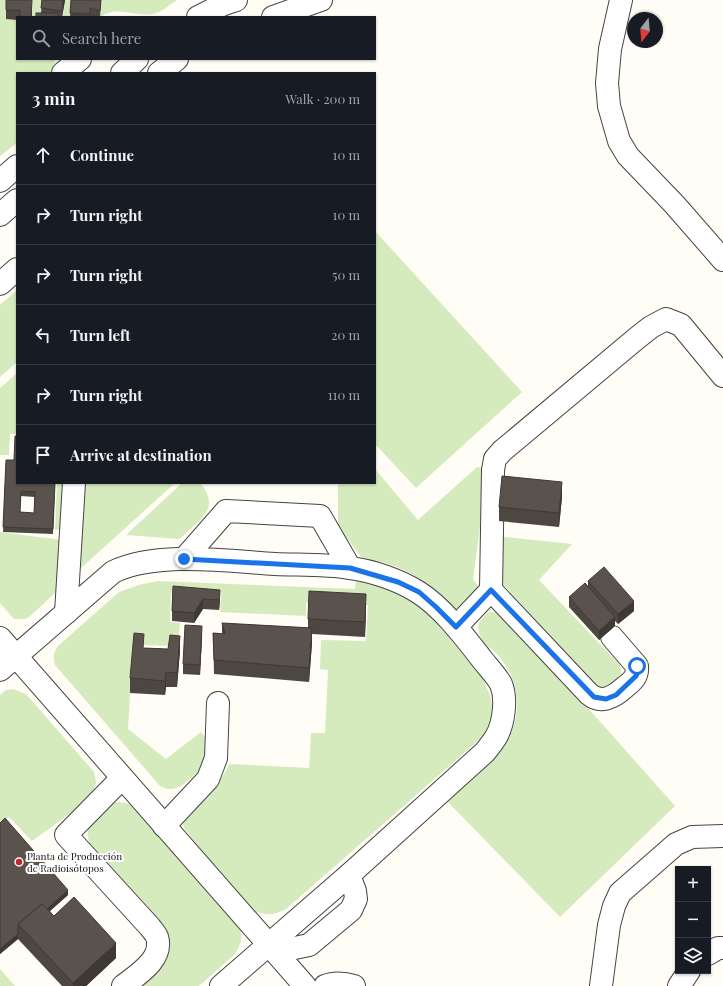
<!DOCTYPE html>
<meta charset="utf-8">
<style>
:root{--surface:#171b24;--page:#20242c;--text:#f1f3f6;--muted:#9ea1a6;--line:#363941}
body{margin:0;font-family:"Playfair Display",serif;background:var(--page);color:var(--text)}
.controls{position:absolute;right:12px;bottom:12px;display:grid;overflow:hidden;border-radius:0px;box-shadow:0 1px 3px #0004}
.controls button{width:36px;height:36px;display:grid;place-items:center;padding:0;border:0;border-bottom:1px solid var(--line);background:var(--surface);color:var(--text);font:20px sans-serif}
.compass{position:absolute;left:627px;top:12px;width:36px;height:36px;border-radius:50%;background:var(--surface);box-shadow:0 1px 3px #0004;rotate:196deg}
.stop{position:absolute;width:12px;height:12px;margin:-9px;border:3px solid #1a73e8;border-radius:50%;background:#fff}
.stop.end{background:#1a73e8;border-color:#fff;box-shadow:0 1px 4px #0008}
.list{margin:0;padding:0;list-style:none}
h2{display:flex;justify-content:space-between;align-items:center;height:52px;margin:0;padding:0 16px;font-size:17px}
h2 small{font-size:13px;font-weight:400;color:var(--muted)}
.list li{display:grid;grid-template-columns:26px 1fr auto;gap:12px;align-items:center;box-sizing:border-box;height:60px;padding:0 16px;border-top:1px solid var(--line)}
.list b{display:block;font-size:15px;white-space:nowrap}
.list em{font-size:13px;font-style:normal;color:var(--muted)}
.icon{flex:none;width:22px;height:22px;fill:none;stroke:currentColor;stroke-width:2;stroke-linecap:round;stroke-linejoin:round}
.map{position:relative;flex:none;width:723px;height:986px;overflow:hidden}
.search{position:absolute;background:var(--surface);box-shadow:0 1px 3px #0004;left:16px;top:16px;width:360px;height:44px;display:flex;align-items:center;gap:10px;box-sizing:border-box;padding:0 14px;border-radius:0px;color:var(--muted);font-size:15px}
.panel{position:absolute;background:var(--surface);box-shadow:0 1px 3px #0004;left:16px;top:72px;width:360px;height:412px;border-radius:0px}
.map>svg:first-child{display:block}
.green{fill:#d5ebbd}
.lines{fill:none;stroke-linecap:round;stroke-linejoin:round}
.minor-casing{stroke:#444;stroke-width:24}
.minor{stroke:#fff;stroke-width:22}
.wall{fill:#4d4742;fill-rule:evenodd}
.shaded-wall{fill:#3f3936}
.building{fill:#5a524d;stroke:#3f3936;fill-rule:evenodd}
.route{stroke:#1a73e8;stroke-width:5}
.poi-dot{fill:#c4262e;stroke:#fff;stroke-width:1.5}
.labels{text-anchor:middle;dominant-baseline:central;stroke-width:4;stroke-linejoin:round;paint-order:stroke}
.poi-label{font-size:10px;fill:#111;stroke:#fff;text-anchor:start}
</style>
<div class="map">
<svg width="723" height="986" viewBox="0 0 723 986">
<rect width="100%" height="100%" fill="#fffdf5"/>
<!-- green -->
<g class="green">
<path d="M0,0H177C171,4 163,11 156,13C139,19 116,4 101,17H17V59H56L51,73H17V143L0,156Z"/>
<polygon points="375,231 522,392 416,488 375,444"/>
<polygon points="17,290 17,362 0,377 0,305"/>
<polygon points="17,373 17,434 10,434 9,455 0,455 0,388"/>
<polygon points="477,467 488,469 473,579 479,588 457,611 419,579 410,573 397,567 381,562 368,560 361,557 338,526 338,483 375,483 375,469 418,520"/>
<polygon points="57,483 66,483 63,529 55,530"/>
<polygon points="85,483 175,483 81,568 79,568"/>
<path d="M182,483H200C221,508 201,519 183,536L179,539L126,535Z"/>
<polygon points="0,532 62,540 58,589 54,594 29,617 25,619 14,619 0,603"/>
<path d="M497,536L572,544L539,580L619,664C628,677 607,692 595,685L502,583L497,576Z"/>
<path d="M356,579L380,584L413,599L447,631L468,658L482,677L490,695L492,706L491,719L488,730L479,740L286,909C270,918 262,914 246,907L184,828C178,804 208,793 221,778C225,774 227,769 229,764L309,768L311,733H325L328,670L320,669L321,640L366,641L368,605L306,603V616L220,612L221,596L171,593L170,622L180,623L178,646L133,645L128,729L166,759L201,732L207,740L209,745L203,767L184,784L179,787L173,789H167L160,786L55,665C53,657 53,653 58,646L119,592L139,585L158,581L355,589Z"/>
<path d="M489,612H498L509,619L675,806L560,917L447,801C458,790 469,780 480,769C503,747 522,727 516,693C515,684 512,676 507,668C504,663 500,657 496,653C492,649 488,647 485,643C475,631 476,621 489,612Z"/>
<path d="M13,689L26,694L94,772C95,777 97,781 95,787C90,802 47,830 32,841L9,817L0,824V695L6,690Z"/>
<path d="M117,802L126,803L135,806L238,923C244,935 242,944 234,955L199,986H137L162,927L89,843L88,836V827L110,803Z"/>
<polygon points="0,969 15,986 0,986"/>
</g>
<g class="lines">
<defs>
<g id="minor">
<polyline points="621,0 610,49 607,83 609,106 619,141 628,156 675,205 723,260"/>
<polyline points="198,17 224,4 236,0"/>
<polyline points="273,17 321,0"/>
<polyline points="63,73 80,59"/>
<polyline points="122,73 137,59"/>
<polyline points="159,73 177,59"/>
<polyline points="0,181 17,166"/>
<polyline points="0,215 17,200"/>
<polyline points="0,284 17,269"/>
<polyline points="184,559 226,511 320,516 350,568"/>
<polyline points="491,590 493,470 495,459 502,451 637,338 651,327 666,319 681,325 723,376"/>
<polyline points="66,613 74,483"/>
<path d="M456,627L491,590L589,694C602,705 615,696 625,687C633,681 638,676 637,666L612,637"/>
<polyline points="0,638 305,986"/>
<path d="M0,670L113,572C157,551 227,561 275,564C299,565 327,564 350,568C373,571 399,580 418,592C442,607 464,636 481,658C487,666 496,675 501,684C507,699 504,723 496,737C493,742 489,747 485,752L349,875L221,986"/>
<path d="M122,778L66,835L150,927C152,930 156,934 157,937C164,959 137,975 123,986"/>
<polyline points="164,826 208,779 216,758 218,703"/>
<polyline points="268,944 290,949 309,945 351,910 356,899 355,891 349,875"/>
<polyline points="708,954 718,948 723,948"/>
<path d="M325,986C335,982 344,983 354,986"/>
<polyline points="601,986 609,925 614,906 620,893 676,844 692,837 723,836"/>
<polyline points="679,986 689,971"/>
</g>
</defs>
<!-- minor casing -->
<use href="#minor" class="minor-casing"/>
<!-- minor -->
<use href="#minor" class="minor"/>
</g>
<!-- wall -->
<g class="wall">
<polygon points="41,0 65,0 62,17 36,17 41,13 42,1"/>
<polygon points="71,0 101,0 100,17 70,17"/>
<polygon points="32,8 32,17 17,17 17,20 6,19 6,10"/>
<path d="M6,460L55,483L53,534L3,532ZM21,496L35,497L34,513L20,512Z"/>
<polygon points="562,497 559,527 499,521 499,507"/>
<polygon points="588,581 634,611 618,624 615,621 615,626 599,640 569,607 569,597 588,586"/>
<polygon points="173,586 220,600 219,610 203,609 194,623 172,621 172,611"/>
<polygon points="366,609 365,637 312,634 312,643 309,682 214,674 213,633 222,634 222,623 308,628 308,619"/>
<polygon points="202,636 200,675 183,674 183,664"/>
<polygon points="144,648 180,650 177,687 166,687 165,695 130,693 130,678"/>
<polygon points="0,823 68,895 50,911 54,916 116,958 86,986 62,986 18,939 0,954"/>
</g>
<!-- shaded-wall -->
<g class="shaded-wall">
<polygon points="63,0 65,0 62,17"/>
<polygon points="562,482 562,497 559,527 559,513"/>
<polygon points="220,590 220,600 219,610 219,600"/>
<polygon points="366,594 366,609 365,637 365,622"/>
<polygon points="203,599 203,609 194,623 194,613"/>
<polygon points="634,601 634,611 618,624 618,614"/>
<polygon points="615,617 615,626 599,640 599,631"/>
<polygon points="202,626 202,636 200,675 200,665"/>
<polygon points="312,628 312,643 309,682 309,668"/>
<polygon points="180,636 180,650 177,687 177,673"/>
<polygon points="166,672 166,687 165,695 165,681"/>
<polygon points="68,890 68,895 26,932 23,929"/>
<polygon points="18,934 18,939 0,954 0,949"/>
<polygon points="116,943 116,958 86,986 73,986 73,983"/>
</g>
<!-- building -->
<g class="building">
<polygon points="6,0 32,0 31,17 20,17 20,10 6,10"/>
<polygon points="42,0 63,0 62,11 41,8"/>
<polygon points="71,0 101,0 100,11 90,8 90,14 70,13"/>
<rect x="36" y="13" width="22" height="4"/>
<path d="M15,436H17V483H55L53,529L3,527L6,460H14ZM21,491L35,492L34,513L20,512Z"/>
<polygon points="502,476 562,482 559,513 499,507"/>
<polygon points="604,567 634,601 618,614 588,581"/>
<polygon points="585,583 615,617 599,631 569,597"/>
<polygon points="173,586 220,590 219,600 203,599 194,613 172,611"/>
<polygon points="309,591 366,594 365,622 308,619"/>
<polygon points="222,623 312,628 309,668 214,660 213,633 225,634"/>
<polygon points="185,625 202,626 200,665 183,664"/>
<polygon points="134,633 144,634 143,648 168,649 170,635 180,636 177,673 166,672 165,681 130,678"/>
<polygon points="5,818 68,890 47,909 42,904 18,924 18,934 0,949 0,823"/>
<polygon points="74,897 116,943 73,983 18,924 42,904 54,916"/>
</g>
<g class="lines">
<!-- route -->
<polyline class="route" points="184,559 350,568 398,582 419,592 436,607 456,627 491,590 594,697 606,699 616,695 636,676 638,671 637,666"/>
</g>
<!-- markers -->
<circle class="poi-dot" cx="19" cy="862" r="4"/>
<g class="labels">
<!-- poi labels -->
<g class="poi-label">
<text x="27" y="856">Planta de Producción<tspan x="27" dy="12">de Radioisótopos</tspan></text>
</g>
</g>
</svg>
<div class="controls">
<button>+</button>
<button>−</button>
<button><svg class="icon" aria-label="layers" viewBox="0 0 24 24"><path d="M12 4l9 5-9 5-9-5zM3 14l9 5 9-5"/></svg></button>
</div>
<svg class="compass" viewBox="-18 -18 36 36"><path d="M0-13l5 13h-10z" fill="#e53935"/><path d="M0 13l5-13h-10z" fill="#9ea1a6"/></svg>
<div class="stop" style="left:637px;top:666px"></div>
<div class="stop end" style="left:184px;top:559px"></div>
<div class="search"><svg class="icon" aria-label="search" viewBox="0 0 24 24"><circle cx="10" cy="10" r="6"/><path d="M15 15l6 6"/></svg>Search here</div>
<section class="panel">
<h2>3 min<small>Walk · 200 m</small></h2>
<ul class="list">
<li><svg class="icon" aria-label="ahead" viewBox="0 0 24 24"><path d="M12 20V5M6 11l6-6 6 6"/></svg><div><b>Continue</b></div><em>10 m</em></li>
<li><svg class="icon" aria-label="right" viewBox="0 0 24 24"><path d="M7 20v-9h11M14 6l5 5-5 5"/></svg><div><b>Turn right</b></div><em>10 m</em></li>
<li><svg class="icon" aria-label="right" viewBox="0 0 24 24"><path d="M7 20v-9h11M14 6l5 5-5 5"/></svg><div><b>Turn right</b></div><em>50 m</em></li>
<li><svg class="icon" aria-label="left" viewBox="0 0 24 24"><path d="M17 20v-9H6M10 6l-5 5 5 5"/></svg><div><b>Turn left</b></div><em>20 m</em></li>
<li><svg class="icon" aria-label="right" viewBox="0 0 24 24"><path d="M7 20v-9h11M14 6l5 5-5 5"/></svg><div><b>Turn right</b></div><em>110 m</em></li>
<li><svg class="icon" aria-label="arrive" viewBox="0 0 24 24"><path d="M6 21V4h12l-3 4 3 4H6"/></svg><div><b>Arrive at destination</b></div></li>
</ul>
</section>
</div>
